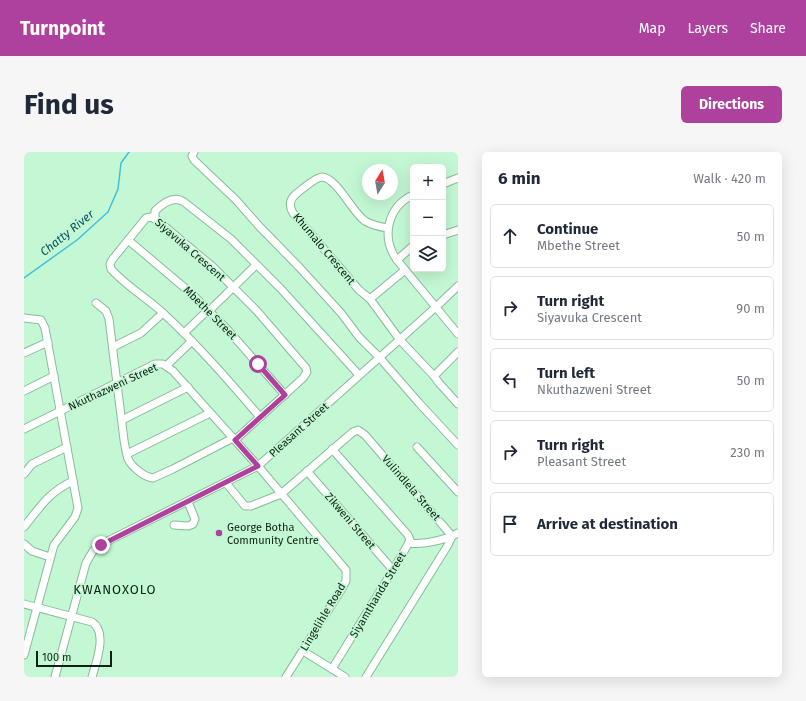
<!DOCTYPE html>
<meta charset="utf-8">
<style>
:root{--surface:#fff;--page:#f6f6f7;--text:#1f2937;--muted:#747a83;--line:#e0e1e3;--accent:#af419e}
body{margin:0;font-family:"Fira Sans",sans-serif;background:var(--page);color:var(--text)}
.controls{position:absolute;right:12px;top:12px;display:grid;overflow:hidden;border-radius:6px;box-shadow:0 4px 16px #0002}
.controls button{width:36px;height:36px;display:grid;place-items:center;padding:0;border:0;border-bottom:1px solid var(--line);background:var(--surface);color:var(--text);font:20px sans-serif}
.compass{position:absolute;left:338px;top:12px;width:36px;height:36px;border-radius:50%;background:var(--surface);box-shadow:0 4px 16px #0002;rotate:11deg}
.scale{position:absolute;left:12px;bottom:10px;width:76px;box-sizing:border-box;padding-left:4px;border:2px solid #0e2215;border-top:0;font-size:11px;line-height:14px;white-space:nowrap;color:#0e2215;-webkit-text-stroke:3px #c4f8d4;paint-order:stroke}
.stop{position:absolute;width:12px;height:12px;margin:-9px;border:3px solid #af419e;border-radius:50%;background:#fff}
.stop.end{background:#af419e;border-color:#fff;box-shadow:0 1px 4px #0008}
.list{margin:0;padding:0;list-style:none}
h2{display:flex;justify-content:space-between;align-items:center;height:52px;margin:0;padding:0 16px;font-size:17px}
h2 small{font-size:13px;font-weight:400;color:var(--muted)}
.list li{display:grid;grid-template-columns:26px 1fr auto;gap:12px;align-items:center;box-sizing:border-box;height:64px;margin:0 8px 8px;padding:0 8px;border:1px solid var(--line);border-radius:6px}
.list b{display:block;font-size:15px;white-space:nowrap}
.list p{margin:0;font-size:13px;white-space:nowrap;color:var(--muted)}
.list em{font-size:13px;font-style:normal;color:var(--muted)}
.icon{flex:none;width:22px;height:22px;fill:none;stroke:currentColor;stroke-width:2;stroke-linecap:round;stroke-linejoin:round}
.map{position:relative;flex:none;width:434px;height:525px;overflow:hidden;border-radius:6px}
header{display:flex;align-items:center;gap:24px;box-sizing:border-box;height:56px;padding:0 20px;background:var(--accent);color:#fff}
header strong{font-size:19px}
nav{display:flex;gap:22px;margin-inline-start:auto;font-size:14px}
.intro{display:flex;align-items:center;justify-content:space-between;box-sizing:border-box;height:96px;padding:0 24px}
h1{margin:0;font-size:28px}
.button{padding:10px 18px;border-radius:6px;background:var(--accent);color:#fff;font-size:14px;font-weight:700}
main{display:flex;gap:24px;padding:0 24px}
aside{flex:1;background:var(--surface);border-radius:6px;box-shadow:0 4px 16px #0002}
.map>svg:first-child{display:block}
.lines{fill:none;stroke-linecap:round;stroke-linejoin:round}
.stream{stroke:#41bfd9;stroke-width:1.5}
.minor-casing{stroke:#89bb98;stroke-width:9}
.minor{stroke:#fff;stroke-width:7}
.route{stroke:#af419e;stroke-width:5}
.poi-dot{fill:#af419e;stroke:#c4f8d4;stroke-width:1.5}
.labels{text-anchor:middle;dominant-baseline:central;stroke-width:3.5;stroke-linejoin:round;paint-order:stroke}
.street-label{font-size:11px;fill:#0e2215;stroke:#c4f8d4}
.poi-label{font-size:11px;fill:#0e2215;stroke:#c4f8d4;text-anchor:start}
.water-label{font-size:12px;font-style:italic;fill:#085360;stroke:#c4f8d4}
.quarter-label{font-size:13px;letter-spacing:1px;fill:#0e2215;stroke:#c4f8d4}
</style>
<header>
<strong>Turnpoint</strong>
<nav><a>Map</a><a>Layers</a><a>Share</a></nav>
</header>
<div class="intro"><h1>Find us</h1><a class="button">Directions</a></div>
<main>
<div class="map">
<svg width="434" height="525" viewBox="0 0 434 525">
<rect width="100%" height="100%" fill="#c4f8d4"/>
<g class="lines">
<!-- stream -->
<polyline class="stream" points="0,126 53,88 84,60 94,37 97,11 105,0"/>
<defs>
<g id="minor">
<polyline points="170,0 168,4 170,8 212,48 235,74 276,116 317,161 335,185 355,205 395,251 434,293"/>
<polyline points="419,32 434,26"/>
<path d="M389,43C363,55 357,86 373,108L434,182"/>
<path d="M131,67V59C139,51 150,43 160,50L207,87L257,137L335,223"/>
<path d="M364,76C356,75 348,73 341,69C328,60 313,26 298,25C292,25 277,38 272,42C265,48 265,54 269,61L335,138L346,147L376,188L410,224L415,231L434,252"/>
<polyline points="419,83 434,78"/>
<polyline points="104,88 168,142 203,177 261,243"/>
<polyline points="373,108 389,94"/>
<polyline points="346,147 381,118"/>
<path d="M72,151L82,159L85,167L100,288C101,294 102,301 104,307C108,315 120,325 129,326L149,317L209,286"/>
<polyline points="185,159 232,113"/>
<polyline points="0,166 17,168 21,176 54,356 51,365 30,393 0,503"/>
<polyline points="160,181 184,158"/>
<polyline points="89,195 117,181 139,161"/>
<polyline points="0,201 24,190"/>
<polyline points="142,214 168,189"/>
<polyline points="410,224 434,200"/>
<polyline points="0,239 30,224"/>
<polyline points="98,268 164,235"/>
<polyline points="0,277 131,212 139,212 149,219 234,314 322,418 322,429 317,438 262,525"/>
<path d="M211,288L279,226L283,220L282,216L233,159L189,115L133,68L127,65L122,66L88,108L86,112L87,117C102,134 123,146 139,161C174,193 205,229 236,265"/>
<polyline points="393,295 434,340"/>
<polyline points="308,297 384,383 386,388 383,394 369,418 308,517"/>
<polyline points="103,302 186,261"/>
<polyline points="283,319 369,418"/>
<polyline points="0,322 8,312 43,295"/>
<polyline points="202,331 221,354 227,354 257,342 329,280 334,278 341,283 428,384"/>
<polyline points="150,373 164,374 169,372 171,367 164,350"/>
<path d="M0,375C16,355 25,340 49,329"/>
<path d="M385,391C398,393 422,388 434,381"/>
<polyline points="0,392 8,399 26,405"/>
<path d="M0,452L68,470C84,480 72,511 68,525"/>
<polyline points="279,499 321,525"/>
<polyline points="31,525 62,411 69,399 84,389 234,314 412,155 434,134"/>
<polyline points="342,525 424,393 428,384"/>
</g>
</defs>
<!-- minor casing -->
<use href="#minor" class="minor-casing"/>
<!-- minor -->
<use href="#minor" class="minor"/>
</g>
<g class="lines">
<!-- route -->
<polyline class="route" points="77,393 234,314 211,288 261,243 234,212"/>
</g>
<!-- markers -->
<circle class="poi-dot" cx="195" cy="381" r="4"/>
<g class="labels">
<!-- street labels -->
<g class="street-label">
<text transform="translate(300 97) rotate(50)">Khumalo Crescent</text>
<text transform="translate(166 98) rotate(41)">Siyavuka Crescent</text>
<text transform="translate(186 161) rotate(45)">Mbethe Street</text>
<text transform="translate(89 235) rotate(-25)">Nkuthazweni Street</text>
<text transform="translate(275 278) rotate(-42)">Pleasant Street</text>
<text transform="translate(387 336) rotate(49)">Vulindlela Street</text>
<text transform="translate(326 369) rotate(49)">Zikweni Street</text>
<text transform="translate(354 443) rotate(-59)">Siyamthanda Street</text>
<text transform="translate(299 465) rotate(-59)">Lingelihle Road</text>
</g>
<!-- poi labels -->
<g class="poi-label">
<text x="203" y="375">George Botha<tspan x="203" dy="13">Community Centre</tspan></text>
</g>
<!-- water labels -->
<g class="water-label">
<text transform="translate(43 81) rotate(-39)">Chatty River</text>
</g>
<!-- quarter labels -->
<g class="quarter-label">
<text x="91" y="437">KWANOXOLO</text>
</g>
</g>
</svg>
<div class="controls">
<button>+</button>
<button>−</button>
<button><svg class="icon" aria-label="layers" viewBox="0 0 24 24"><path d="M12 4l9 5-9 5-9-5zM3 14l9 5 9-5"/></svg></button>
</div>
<svg class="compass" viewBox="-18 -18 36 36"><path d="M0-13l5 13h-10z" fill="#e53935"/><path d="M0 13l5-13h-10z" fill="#747a83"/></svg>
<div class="scale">100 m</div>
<div class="stop" style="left:234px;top:212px"></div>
<div class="stop end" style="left:77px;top:393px"></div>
</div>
<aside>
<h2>6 min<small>Walk · 420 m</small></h2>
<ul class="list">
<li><svg class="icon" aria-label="ahead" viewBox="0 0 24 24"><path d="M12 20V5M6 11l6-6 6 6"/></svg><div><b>Continue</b><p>Mbethe Street</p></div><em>50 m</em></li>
<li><svg class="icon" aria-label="right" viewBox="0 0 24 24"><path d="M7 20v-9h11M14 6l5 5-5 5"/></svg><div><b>Turn right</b><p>Siyavuka Crescent</p></div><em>90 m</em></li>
<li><svg class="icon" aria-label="left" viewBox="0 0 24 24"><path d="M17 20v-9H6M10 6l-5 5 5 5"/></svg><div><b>Turn left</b><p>Nkuthazweni Street</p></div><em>50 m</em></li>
<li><svg class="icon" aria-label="right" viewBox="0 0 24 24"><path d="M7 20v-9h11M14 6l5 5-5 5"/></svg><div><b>Turn right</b><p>Pleasant Street</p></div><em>230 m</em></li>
<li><svg class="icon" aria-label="arrive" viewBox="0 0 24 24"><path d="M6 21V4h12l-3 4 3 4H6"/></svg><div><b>Arrive at destination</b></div></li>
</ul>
</aside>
</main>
